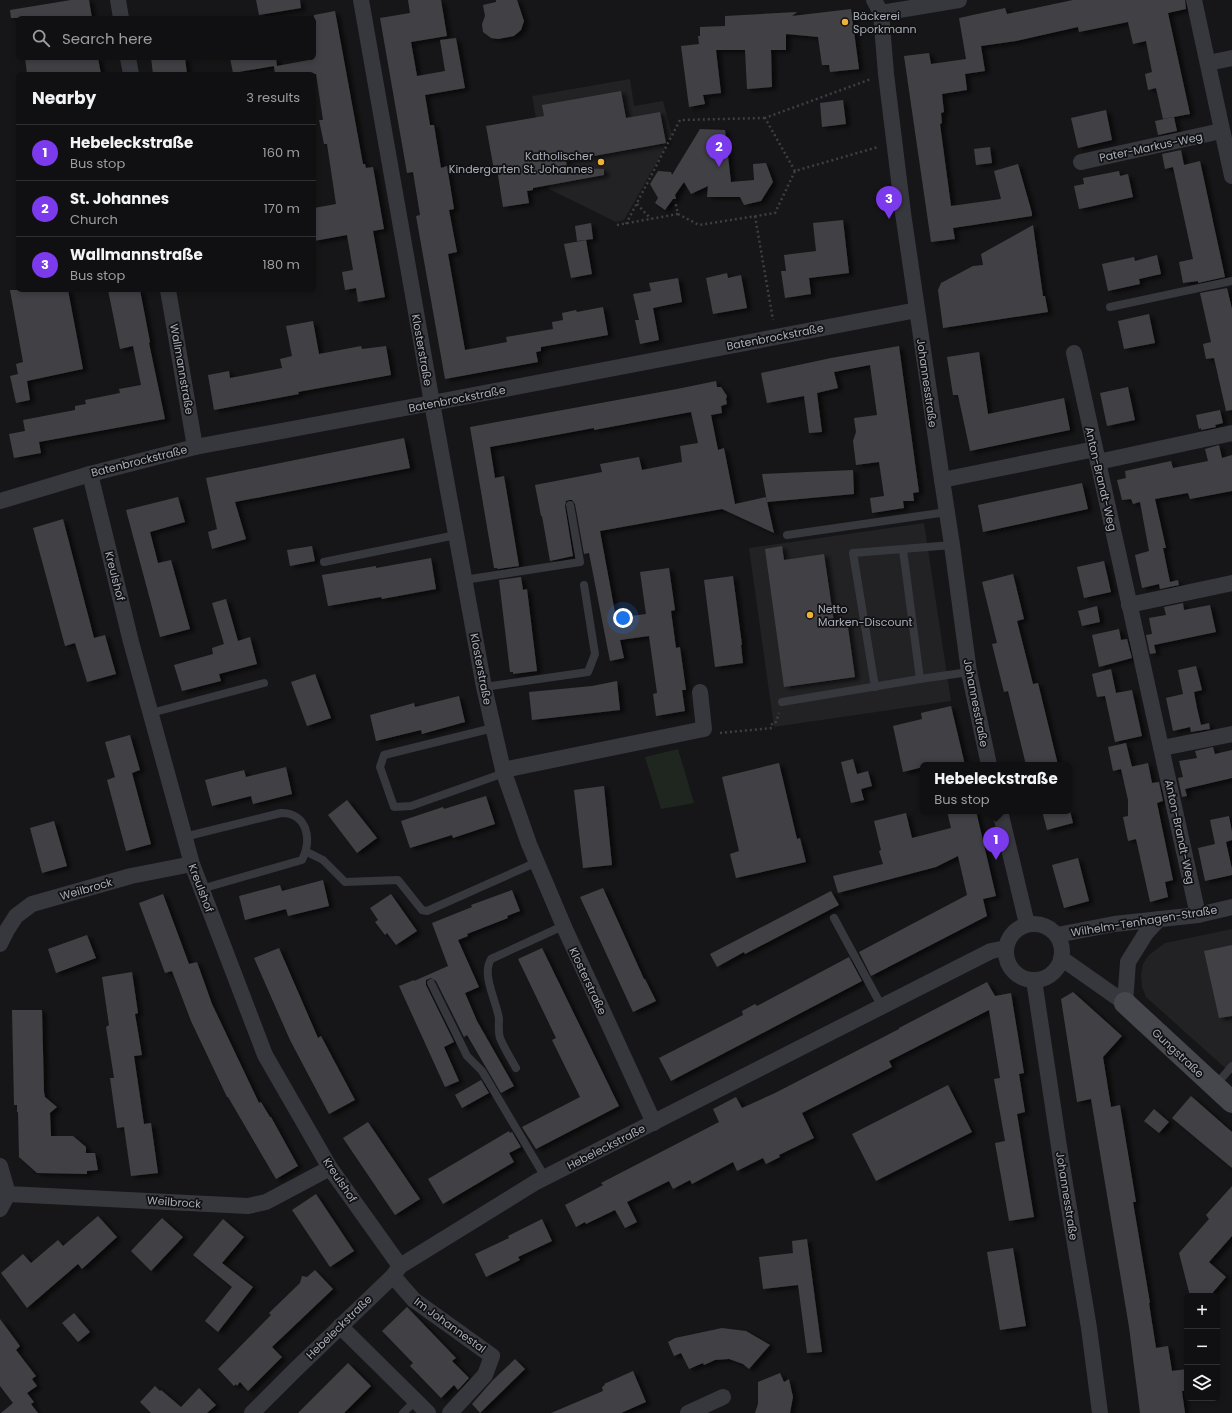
<!DOCTYPE html>
<meta charset="utf-8">
<style>
:root{--surface:#101012;--page:#19191b;--text:#f1f3f6;--muted:#9c9d9f;--line:#303032;--accent:#7c3aed}
body{margin:0;font-family:Poppins,sans-serif;background:var(--page);color:var(--text)}
.controls{position:absolute;right:12px;bottom:12px;display:grid;overflow:hidden;border-radius:6px;box-shadow:0 2px 6px #0003}
.controls button{width:36px;height:36px;display:grid;place-items:center;padding:0;border:0;border-bottom:1px solid var(--line);background:var(--surface);color:var(--text);font:20px sans-serif}
.you{position:absolute;left:623px;top:618px;width:14px;height:14px;margin:-10px;border:3px solid #fff;border-radius:50%;background:#1a73e8;box-shadow:0 0 0 6px #1a73e833}
.badge{display:grid;place-items:center;width:26px;height:26px;border-radius:50%;background:var(--accent);color:#fff;font-size:13px;font-weight:700}
.pin{position:absolute;translate:-50% -33px;filter:drop-shadow(0 1px 2px #0008)}
.pin::after{content:'';position:absolute;top:21px;width:14px;height:12px;background:inherit;clip-path:polygon(0 0,100% 0,50% 100%)}
.popup{position:absolute;left:920px;top:762px;width:152px;height:52px;box-sizing:border-box;display:grid;place-content:center;border-radius:6px;background:var(--surface);filter:drop-shadow(0 1px 3px #0005);font-size:13px;white-space:nowrap;color:var(--muted)}
.popup b{font-size:15px;color:var(--text)}
.popup::after{content:'';position:absolute;left:50%;top:100%;margin-left:-8px;border:8px solid transparent;border-top-color:var(--surface)}
.list{margin:0;padding:0;list-style:none}
h2{display:flex;justify-content:space-between;align-items:center;height:52px;margin:0;padding:0 16px;font-size:17px}
h2 small{font-size:13px;font-weight:400;color:var(--muted)}
.list li{display:grid;grid-template-columns:26px 1fr auto;gap:12px;align-items:center;box-sizing:border-box;height:56px;padding:0 16px;border-top:1px solid var(--line)}
.list b{display:block;font-size:15px;white-space:nowrap}
.list p{margin:0;font-size:13px;white-space:nowrap;color:var(--muted)}
.list em{font-size:13px;font-style:normal;color:var(--muted)}
.icon{flex:none;width:22px;height:22px;fill:none;stroke:currentColor;stroke-width:2;stroke-linecap:round;stroke-linejoin:round}
.map{position:relative;flex:none;width:1232px;height:1413px;overflow:hidden}
.search{position:absolute;background:var(--surface);box-shadow:0 2px 6px #0003;left:16px;top:16px;width:300px;height:44px;display:flex;align-items:center;gap:10px;box-sizing:border-box;padding:0 14px;border-radius:6px;color:var(--muted);font-size:15px}
.panel{position:absolute;background:var(--surface);box-shadow:0 2px 6px #0003;left:16px;top:72px;width:300px;height:220px;border-radius:6px}
.map>svg:first-child{display:block}
.built{fill:#222225}
.green{fill:#1e261f}
.building{fill:#404145;filter:url(#shadow)}
.lines{fill:none;stroke-linecap:round;stroke-linejoin:round}
.path{stroke:#3d3f44;stroke-width:2.5;stroke-dasharray:2 3;stroke-linecap:butt}
.lane{stroke:#37383d;stroke-width:8}
.street{stroke:#37383d;stroke-width:16}
.secondary{stroke:#45474d;stroke-width:22}
.poi-dot{fill:#f2b134;stroke:#111113;stroke-width:1.5}
.labels{text-anchor:middle;dominant-baseline:central;stroke-width:3.5;stroke-linejoin:round;paint-order:stroke}
.poi-label{font-size:11px;fill:#a8adb8;stroke:#111113;text-anchor:start}
.street-label{font-size:11px;fill:#a8adb8;stroke:#111113}
</style>
<div class="map">
<svg width="1232" height="1413" viewBox="0 0 1232 1413">
<defs>
<filter id="shadow"><feDropShadow dx="4.5" dy="2.5" stdDeviation="2" flood-color="#0009"/></filter>
</defs>
<rect width="100%" height="100%" fill="#161618"/>
<!-- built -->
<g class="built">
<polygon points="630,79 634,106 663,101 672,135 624,220 616,222 549,189 532,96"/>
<polygon points="924,523 951,701 774,727 749,548"/>
<polygon points="1232,929 1232,1074 1146,997 1142,987 1141,975 1143,964 1149,955 1165,943"/>
</g>
<!-- green -->
<polygon class="green" points="678,749 694,803 661,809 645,757"/>
<!-- building -->
<g class="building">
<polygon points="71,0 89,0 92,18 11,18 10,10"/>
<polygon points="256,0 300,0 301,8 259,15"/>
<polygon points="408,0 441,0 447,36 411,42 417,76 445,71 440,40 456,38 465,88 425,95 430,125 434,125 441,168 447,166 454,209 449,210 457,252 448,254 465,350 507,342 506,337 553,329 552,322 563,320 562,313 576,310 577,312 603,307 608,335 541,347 541,351 536,352 538,362 445,379 416,216 420,215 413,172 407,173 380,18 410,13"/>
<polygon points="496,0 517,0 524,21 521,30 514,36 498,39 491,38 483,32 482,24 485,16 483,5 496,2"/>
<polygon points="1073,0 1185,0 1186,9 1168,13 1190,114 1163,119 1156,88 1148,90 1145,74 1152,72 1146,41 1133,44 1128,22 1079,32 1078,27 1016,41 981,46 985,71 965,74 967,90 942,94 944,112 941,113 942,123 940,124 951,206 1001,199 994,171 1018,164 1032,213 1032,216 953,228 955,239 931,242 904,56 929,53 931,64 966,59 959,18 1005,8 1007,14"/>
<polygon points="851,9 859,69 830,72 829,65 822,65 818,37 786,34 786,50 771,50 772,87 747,89 745,50 716,50 721,93 703,95 705,104 689,107 681,46 699,44 698,36 700,36 700,27 725,26 725,16 797,12 792,16"/>
<polygon points="335,11 363,164 365,164 366,168 373,167 384,229 373,231 385,297 358,302 356,288 345,290 342,272 353,270 347,235 314,241 314,208 336,204 327,144 324,144 319,120 323,120 316,74 275,74 274,66 233,73 230,58 276,58 277,66 314,59 314,15"/>
<polygon points="25,58 98,58 101,74 27,74"/>
<polygon points="151,58 185,58 187,74 153,74"/>
<polygon points="621,91 626,118 660,112 666,143 566,161 567,168 604,169 604,175 533,188 533,190 527,191 529,203 503,207 497,169 494,170 486,126 544,116 542,105"/>
<polygon points="843,100 846,124 822,127 820,103"/>
<polygon points="1106,110 1112,140 1078,148 1071,118"/>
<polygon points="1174,117 1177,131 1158,135 1155,121"/>
<polygon points="700,129 725,130 731,182 754,180 753,164 766,163 773,182 761,201 744,205 740,197 707,197 708,186 691,194 684,182 675,195 676,199 673,199 665,210 655,203 658,198 650,184 658,171 671,172 672,175"/>
<polygon points="990,147 992,163 976,165 974,149"/>
<polygon points="1181,150 1184,165 1200,161 1225,277 1198,283 1198,281 1183,283 1179,262 1193,259 1173,167 1165,169 1162,154"/>
<polygon points="1119,171 1120,176 1128,174 1133,197 1089,207 1079,209 1074,186 1084,184 1083,178"/>
<polygon points="843,220 849,273 809,278 811,294 785,298 781,271 786,271 784,255 816,251 813,223"/>
<polygon points="591,223 593,239 577,241 575,226"/>
<polygon points="1033,225 1043,296 1045,296 1048,312 943,328 938,290 941,283 973,266 983,265 981,254"/>
<polygon points="586,240 592,274 571,278 564,244"/>
<polygon points="1157,255 1161,274 1139,279 1140,284 1108,291 1102,264 1134,257 1135,261"/>
<polygon points="727,273 728,278 741,275 747,308 713,314 706,278"/>
<polygon points="678,278 682,302 653,308 659,340 640,344 635,320 639,320 633,294 651,291 649,283"/>
<polygon points="1227,288 1232,309 1232,410 1226,411 1214,358 1206,359 1203,344 1211,342 1200,293"/>
<polygon points="10,290 68,290 83,369 27,381 30,400 16,403 10,376 18,374 16,364 23,362"/>
<polygon points="108,290 140,290 150,342 149,343 165,419 39,442 41,453 14,458 9,434 25,431 23,420 75,410 75,406 86,404 85,400 120,393 119,389 141,385 133,346 120,349"/>
<polygon points="1149,314 1155,343 1124,349 1118,321"/>
<polygon points="313,321 319,354 361,346 362,349 386,346 391,375 298,392 299,394 214,410 208,375 229,371 230,378 282,368 280,359 292,356 286,326"/>
<polygon points="899,346 919,492 913,493 914,501 903,501 904,508 872,513 870,498 884,496 879,462 856,465 853,441 856,432 854,418 877,415 870,365 834,372 838,388 817,393 822,432 809,433 804,396 767,403 761,373 831,358"/>
<polygon points="979,352 988,414 1064,398 1070,430 970,451 958,395 953,395 947,357"/>
<polygon points="716,381 717,387 721,387 727,396 726,399 727,404 721,406 722,413 711,415 718,450 724,448 735,504 766,497 774,533 722,509 600,531 616,618 646,614 640,572 669,568 675,610 671,611 676,648 680,647 686,690 682,690 685,711 656,716 653,694 657,693 649,636 620,640 624,658 610,661 589,553 584,554 575,504 572,500 569,500 566,501 565,506 573,556 550,561 542,516 541,516 535,485 602,472 600,464 639,457 642,470 682,462 680,446 698,443 691,412 594,430 594,428 490,447 495,478 504,476 519,566 498,569 497,568 494,568 470,427 677,389"/>
<polygon points="1128,387 1135,420 1107,426 1100,393"/>
<polygon points="1220,410 1223,423 1215,425 1216,427 1201,430 1201,428 1199,429 1196,415"/>
<polygon points="404,438 410,468 235,502 246,539 212,549 208,532 217,529 206,478"/>
<polygon points="1219,445 1222,458 1232,455 1232,491 1190,499 1188,493 1155,499 1166,548 1163,548 1170,582 1178,580 1179,585 1160,589 1159,584 1142,588 1135,555 1149,551 1140,502 1133,504 1131,499 1122,500 1117,480 1126,478 1125,471 1171,461 1173,468 1208,461 1205,449"/>
<polygon points="853,470 854,494 767,502 762,474"/>
<polygon points="1082,483 1088,509 983,532 978,505"/>
<polygon points="178,497 185,522 150,532 158,563 171,560 190,629 160,637 126,510"/>
<polygon points="63,519 94,638 105,635 116,674 87,682 75,643 65,646 33,528"/>
<polygon points="312,546 315,561 290,566 287,550"/>
<polygon points="782,546 784,560 824,554 834,622 847,620 855,677 784,687 765,549"/>
<polygon points="431,558 436,589 382,599 381,597 328,606 322,575 376,566 376,568"/>
<polygon points="1104,561 1111,592 1084,598 1077,567"/>
<polygon points="1013,574 1024,619 1017,621 1033,684 1038,683 1058,765 1026,765 1008,691 1004,692 992,644 997,643 982,582"/>
<polygon points="733,576 742,645 741,645 743,663 715,667 704,580"/>
<polygon points="521,577 523,590 527,589 537,671 513,674 513,672 510,672 499,580"/>
<polygon points="226,599 238,641 250,637 257,664 219,674 221,681 182,691 174,665 213,654 212,648 224,644 212,603"/>
<polygon points="1183,603 1184,610 1210,605 1216,632 1154,645 1156,653 1150,654 1146,635 1152,634 1149,618 1166,615 1164,607"/>
<polygon points="1097,606 1100,622 1082,626 1078,611"/>
<polygon points="1119,629 1121,640 1127,639 1132,658 1099,667 1092,635"/>
<polygon points="1196,666 1202,690 1194,692 1197,708 1201,725 1209,723 1210,729 1191,732 1190,727 1173,731 1166,698 1183,694 1178,670"/>
<polygon points="1111,669 1116,693 1132,690 1142,736 1115,742 1105,696 1097,697 1092,674"/>
<polygon points="315,674 331,718 307,726 291,682"/>
<polygon points="617,681 620,710 532,720 529,692 592,686"/>
<polygon points="459,696 465,722 422,734 421,730 376,741 370,715 414,703 415,707"/>
<polygon points="951,706 965,765 923,765 923,767 903,772 893,726 922,719 921,713"/>
<polygon points="130,735 140,770 132,773 151,844 126,851 107,780 115,777 105,742"/>
<polygon points="1126,743 1132,767 1130,767 1148,763 1152,783 1159,782 1163,801 1157,803 1173,880 1165,882 1168,897 1150,902 1136,839 1128,841 1123,817 1128,816 1128,800 1121,769 1113,771 1108,747"/>
<polygon points="1213,747 1215,754 1232,750 1232,778 1185,789 1187,796 1182,797 1178,778 1183,777 1179,761 1197,758 1195,751"/>
<polygon points="853,759 857,774 868,771 872,786 861,789 864,800 851,803 841,762"/>
<polygon points="779,763 797,839 800,838 806,862 736,878 730,854 739,851 722,777"/>
<polygon points="286,767 292,794 253,804 251,796 212,806 205,780 244,770 246,777"/>
<polygon points="604,786 612,865 583,868 574,790"/>
<polygon points="486,796 495,824 453,838 452,835 410,848 401,821 443,807 444,809"/>
<polygon points="347,800 377,838 357,853 328,815"/>
<polygon points="947,811 976,811 996,896 983,899 987,916 871,976 859,952 967,895 958,856 936,867 838,893 833,876 883,864 879,851 881,850 874,821 906,813 912,838 951,828"/>
<polygon points="1042,811 1070,811 1073,823 1047,830"/>
<polygon points="1229,816 1232,832 1232,840 1226,842 1232,869 1232,875 1205,881 1198,848 1215,844 1210,820"/>
<polygon points="54,821 67,866 42,873 30,828"/>
<polygon points="1078,858 1089,901 1064,908 1052,865"/>
<polygon points="323,880 329,906 288,916 286,909 245,920 239,896 280,885 282,891"/>
<polygon points="603,888 644,979 645,979 656,1001 633,1012 580,897"/>
<polygon points="512,890 520,911 507,916 508,918 467,934 468,936 458,940 479,987 465,993 477,1021 514,1086 501,1093 467,1035 464,1037 436,981 431,978 426,980 426,985 454,1042 444,1047 459,1081 445,1087 399,986 414,980 414,981 448,966 432,923 472,907 471,905"/>
<polygon points="831,891 839,905 745,954 744,952 717,967 710,954"/>
<polygon points="163,894 189,964 197,962 212,1004 259,1103 261,1102 270,1117 271,1117 298,1166 276,1179 228,1097 227,1097 191,1021 172,971 165,973 139,903"/>
<polygon points="391,894 417,931 396,945 387,933 385,935 375,922 378,920 370,908"/>
<polygon points="87,935 96,958 56,973 48,949"/>
<polygon points="1232,945 1232,1016 1219,1018 1204,951"/>
<polygon points="279,948 318,1038 321,1036 355,1100 329,1114 290,1040 254,958"/>
<polygon points="542,948 619,1106 536,1149 522,1127 580,1097 552,1040 556,1038 518,959"/>
<polygon points="849,957 862,981 671,1081 659,1058 743,1015 742,1011 755,1004 757,1006"/>
<polygon points="132,972 138,1013 135,1014 142,1055 134,1056 144,1124 151,1123 158,1173 131,1176 124,1127 117,1128 110,1078 114,1078 106,1027 109,1025 102,977"/>
<polygon points="987,982 995,996 1011,993 1024,1073 1019,1074 1025,1112 1017,1114 1034,1217 1009,1221 995,1143 1005,1141 994,1079 1000,1078 989,1010 889,1061 892,1067 802,1113 814,1138 779,1155 780,1157 766,1164 763,1158 737,1171 733,1162 692,1184 690,1180 673,1189 669,1181 627,1202 637,1222 625,1228 615,1210 586,1224 585,1222 576,1227 565,1205 603,1185 601,1183 719,1122 713,1109 736,1097 742,1108 775,1093 899,1029 899,1028"/>
<polygon points="1073,992 1122,1036 1103,1057 1111,1107 1120,1105 1136,1202 1133,1202 1150,1303 1149,1303 1156,1348 1168,1346 1172,1371 1187,1369 1187,1391 1182,1391 1185,1413 1140,1413 1129,1327 1091,1099 1077,1102 1061,999"/>
<polygon points="12,1010 42,1010 44,1092 45,1097 57,1107 50,1113 51,1136 73,1136 86,1147 86,1153 95,1153 98,1170 87,1171 87,1174 37,1173 19,1157 18,1112 17,1112 17,1105 14,1105"/>
<polygon points="481,1080 489,1093 462,1108 455,1095"/>
<polygon points="948,1085 972,1132 876,1181 852,1134"/>
<polygon points="1191,1096 1232,1132 1232,1168 1172,1118"/>
<polygon points="1154,1109 1169,1122 1159,1133 1144,1121"/>
<polygon points="368,1122 420,1199 395,1215 343,1138"/>
<polygon points="509,1131 510,1133 512,1132 521,1147 509,1153 514,1162 443,1204 428,1179"/>
<polygon points="1232,1186 1232,1236 1209,1262 1226,1277 1210,1296 1190,1296 1179,1253 1209,1219 1206,1215"/>
<polygon points="316,1194 354,1251 330,1267 292,1210"/>
<polygon points="98,1216 117,1237 82,1269 78,1264 27,1308 1,1273 23,1254 31,1263 58,1240 63,1246"/>
<polygon points="162,1218 183,1237 151,1271 131,1251"/>
<polygon points="223,1219 244,1237 222,1263 253,1287 218,1332 205,1321 232,1287 193,1255"/>
<polygon points="542,1219 552,1241 518,1257 520,1260 486,1277 475,1254 509,1238 508,1236"/>
<polygon points="807,1239 822,1352 807,1353 798,1285 763,1289 759,1257 793,1253 792,1241"/>
<polygon points="1013,1248 1026,1326 1000,1330 987,1252"/>
<polygon points="315,1270 333,1289 272,1347 282,1357 248,1391 240,1382 237,1386 236,1384 234,1386 218,1369 271,1315 269,1313 300,1283 302,1276 307,1277"/>
<polygon points="407,1307 456,1358 452,1361 469,1378 458,1390 454,1385 441,1398 410,1366 413,1363 382,1331"/>
<polygon points="74,1313 90,1332 78,1342 62,1323"/>
<polygon points="0,1319 20,1346 16,1350 36,1376 32,1379 37,1386 27,1393 34,1402 31,1404 38,1413 1,1413 13,1403 0,1386"/>
<polygon points="722,1328 746,1331 770,1345 749,1369 743,1364 729,1359 715,1360 704,1365 703,1363 689,1369 681,1353 674,1356 668,1342 675,1338"/>
<polygon points="515,1359 525,1369 480,1413 472,1404 493,1380"/>
<polygon points="348,1363 371,1386 344,1413 298,1413"/>
<polygon points="633,1371 646,1402 621,1413 551,1413 603,1391 602,1387 605,1385 604,1384"/>
<polygon points="780,1373 784,1382 789,1379 793,1397 790,1413 755,1413 758,1404 758,1382"/>
<polygon points="155,1386 160,1391 161,1390 181,1407 199,1388 216,1405 207,1413 151,1413 140,1402"/>
</g>
<g class="lines">
<!-- path -->
<g class="path">
<polyline points="795,171 765,118 871,79"/>
<polyline points="637,204 651,219"/>
<polyline points="678,214 699,225 775,213 795,171 878,147"/>
<polyline points="755,216 773,320"/>
<polyline points="626,224 680,120 765,118"/>
<polyline points="617,225 678,214 675,201"/>
<polyline points="720,733 772,728 772,723 776,722 779,713"/>
</g>
<!-- lane -->
<g class="lane">
<polyline points="1110,307 1232,281"/>
<polyline points="787,535 947,512"/>
<polyline points="324,562 456,535"/>
<polyline points="464,580 580,562 570,505"/>
<polyline points="920,679 969,672"/>
<polyline points="484,687 588,672 595,654 584,585"/>
<polyline points="875,687 853,553 952,545"/>
<polyline points="782,702 920,679 903,550"/>
<polyline points="151,713 264,683"/>
<polyline points="493,728 384,755 380,767 394,807 411,806 504,773"/>
<path d="M184,837L281,813C308,813 312,840 302,860L201,889"/>
<polyline points="307,852 323,860 345,882 398,880 422,910 427,911 537,862"/>
<polyline points="834,918 882,1007"/>
<polyline points="431,983 467,1056 482,1071 545,1177"/>
<path d="M516,1068C511,1059 504,1048 500,1038C498,1031 499,1026 499,1019C497,1002 481,975 491,959L563,926"/>
<polyline points="1215,1086 1232,1066"/>
<polyline points="403,1413 416,1400"/>
</g>
<!-- street -->
<g class="street">
<polyline points="118,0 121,18"/>
<polyline points="361,0 432,403 484,687 503,770 529,844 565,929 654,1123"/>
<polyline points="874,0 881,13 886,74 903,213 942,480 952,545 969,672 989,765"/>
<polyline points="1194,0 1232,176"/>
<polyline points="881,13 959,0"/>
<polyline points="128,58 131,74"/>
<polyline points="1208,63 1232,58"/>
<polyline points="1081,162 1221,131"/>
<polyline points="168,290 195,447"/>
<polyline points="1074,353 1198,915"/>
<polyline points="1098,462 1232,433"/>
<polyline points="90,474 131,642 192,864 265,1055 330,1168 400,1266"/>
<polyline points="942,480 1095,449"/>
<polyline points="0,501 90,474 195,447 432,403 917,310"/>
<polyline points="1129,605 1232,583"/>
<polyline points="1162,748 1232,734"/>
<polyline points="503,770 704,729 700,692"/>
<polyline points="1000,811 1027,924"/>
<circle cx="1034" cy="952" r="28"/>
<polyline points="1057,935 1114,924 1198,915 1232,907"/>
<polyline points="0,944 7,930 16,916 32,904 131,876 192,864"/>
<polyline points="1061,958 1125,1003"/>
<polyline points="1034,980 1061,1160 1089,1328 1100,1413"/>
<polyline points="1125,1003 1128,962 1146,933 1159,919"/>
<polyline points="0,1166 8,1194 248,1206 266,1202 330,1168"/>
<polyline points="0,1209 8,1194"/>
<polyline points="393,1276 414,1300 492,1356 485,1375 450,1413"/>
<polyline points="340,1326 428,1413"/>
<polyline points="252,1413 295,1370 393,1276 400,1266 536,1182 991,951 1006,948"/>
<polyline points="688,1413 723,1397"/>
</g>
<!-- secondary -->
<polyline class="secondary" points="1125,1003 1232,1102"/>
</g>
<!-- markers -->
<g class="poi-dot">
<circle cx="845" cy="22" r="4"/>
<circle cx="601" cy="162" r="4"/>
<circle cx="810" cy="615" r="4"/>
</g>
<g class="labels">
<!-- poi labels -->
<g class="poi-label">
<text x="853" y="16">Bäckerei<tspan x="853" dy="13">Sporkmann</tspan></text>
<text x="593" y="156" text-anchor="end">Katholischer<tspan x="593" dy="13">Kindergarten St. Johannes</tspan></text>
<text x="818" y="609">Netto<tspan x="818" dy="13">Marken-Discount</tspan></text>
</g>
<!-- street labels -->
<g class="street-label">
<text transform="translate(1151 147) rotate(-12)">Pater-Markus-Weg</text>
<text transform="translate(775 337) rotate(-11)">Batenbrockstraße</text>
<text transform="translate(422 350) rotate(80)">Klosterstraße</text>
<text transform="translate(182 369) rotate(80)">Wallmannstraße</text>
<text transform="translate(927 383) rotate(82)">Johannesstraße</text>
<text transform="translate(457 399) rotate(-11)">Batenbrockstraße</text>
<text transform="translate(139 461) rotate(-14)">Batenbrockstraße</text>
<text transform="translate(1101 479) rotate(77)">Anton-Brandt-Weg</text>
<text transform="translate(115 576) rotate(76)">Kreulshof</text>
<text transform="translate(481 669) rotate(79)">Klosterstraße</text>
<text transform="translate(976 703) rotate(79)">Johannesstraße</text>
<text transform="translate(1180 832) rotate(78)">Anton-Brandt-Weg</text>
<text transform="translate(201 888) rotate(69)">Kreulshof</text>
<text transform="translate(86 889) rotate(-16)">Weilbrock</text>
<text transform="translate(1144 921) rotate(-9)">Wilhelm-Tenhagen-Straße</text>
<text transform="translate(588 981) rotate(65)">Klosterstraße</text>
<text transform="translate(1178 1053) rotate(43)">Gungstraße</text>
<text transform="translate(606 1147) rotate(-27)">Hebeleckstraße</text>
<text transform="translate(340 1180) rotate(56)">Kreulshof</text>
<text transform="translate(1067 1196) rotate(81)">Johannesstraße</text>
<text transform="translate(174 1202) rotate(4)">Weilbrock</text>
<text transform="translate(450 1325) rotate(36)">Im Johannestal</text>
<text transform="translate(339 1327) rotate(-44)">Hebeleckstraße</text>
</g>
</g>
</svg>
<div class="controls">
<button>+</button>
<button>−</button>
<button><svg class="icon" aria-label="layers" viewBox="0 0 24 24"><path d="M12 4l9 5-9 5-9-5zM3 14l9 5 9-5"/></svg></button>
</div>
<div class="you"></div>
<div class="pin badge" style="left:996px;top:860px">1</div>
<div class="popup"><b>Hebeleckstraße</b>Bus stop</div>
<div class="pin badge" style="left:719px;top:167px">2</div>
<div class="pin badge" style="left:889px;top:219px">3</div>
<div class="search"><svg class="icon" aria-label="search" viewBox="0 0 24 24"><circle cx="10" cy="10" r="6"/><path d="M15 15l6 6"/></svg>Search here</div>
<section class="panel">
<h2>Nearby<small>3 results</small></h2>
<ul class="list">
<li><span class="badge">1</span><div><b>Hebeleckstraße</b><p>Bus stop</p></div><em>160 m</em></li>
<li><span class="badge">2</span><div><b>St. Johannes</b><p>Church</p></div><em>170 m</em></li>
<li><span class="badge">3</span><div><b>Wallmannstraße</b><p>Bus stop</p></div><em>180 m</em></li>
</ul>
</section>
</div>
